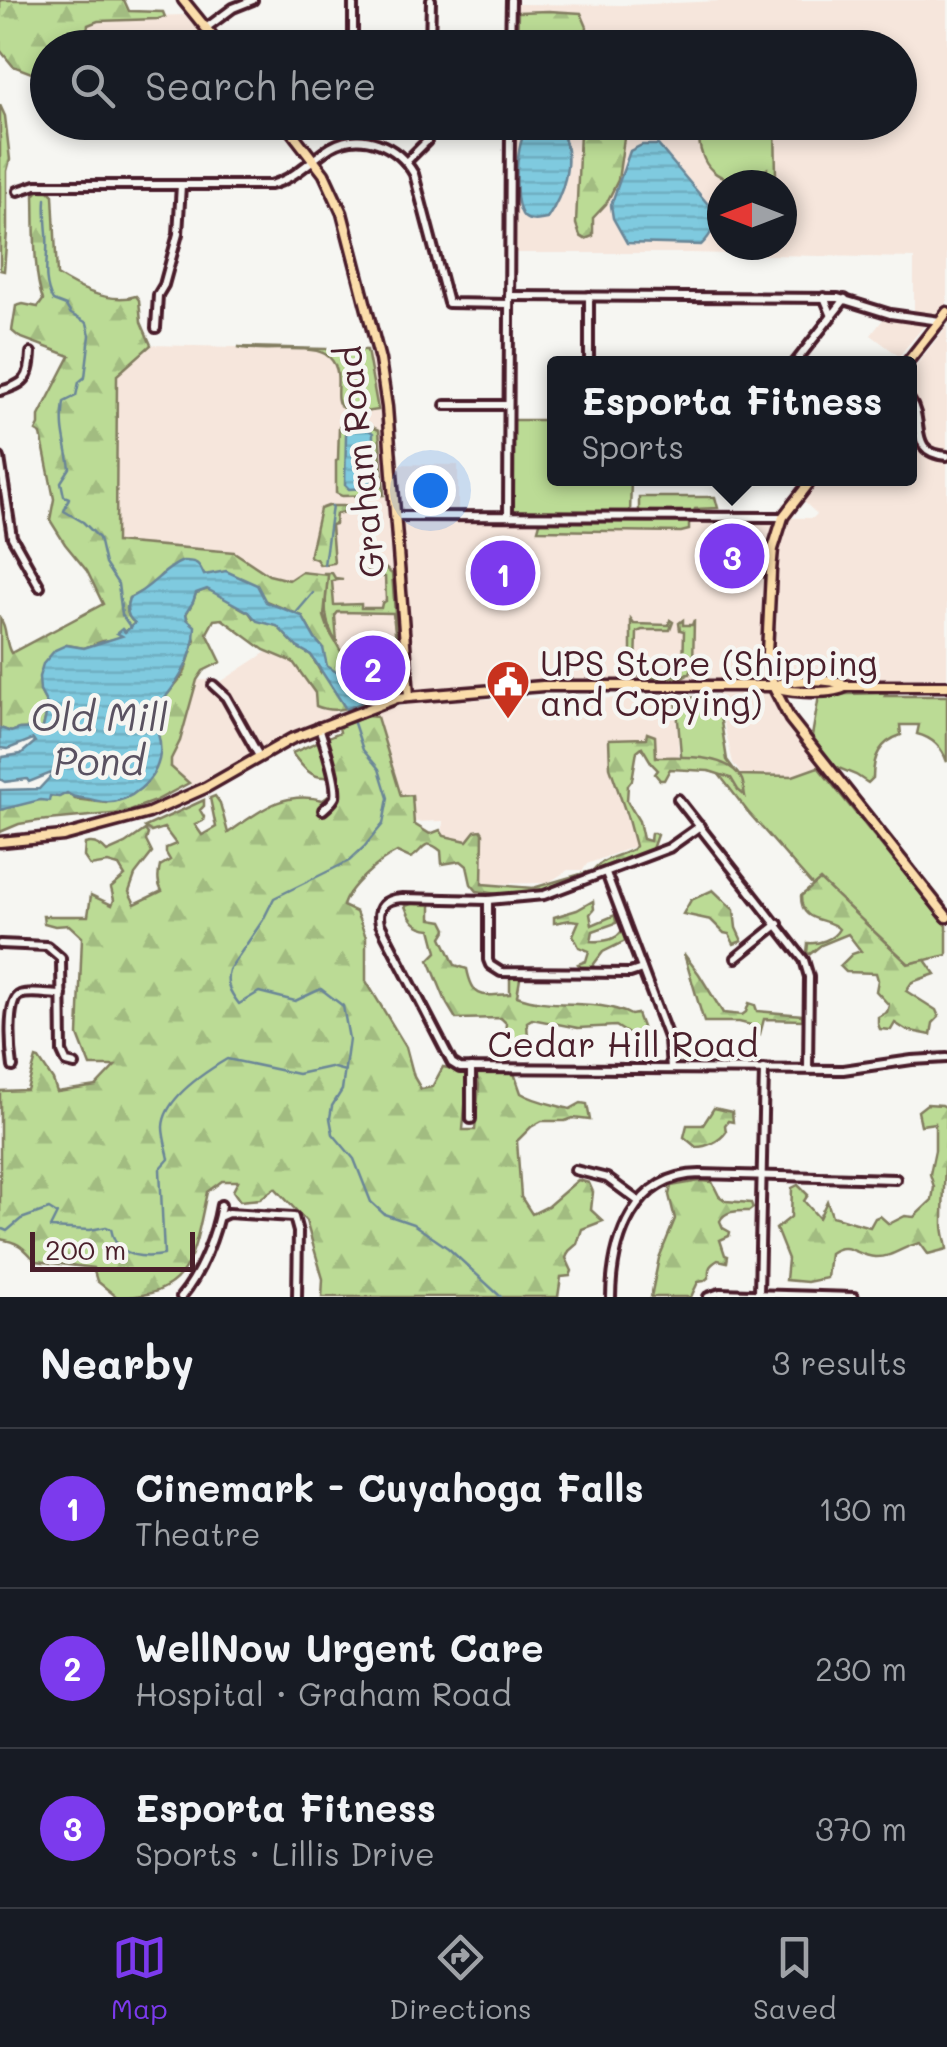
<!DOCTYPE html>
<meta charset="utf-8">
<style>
:root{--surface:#171b24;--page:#242831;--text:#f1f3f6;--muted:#9ea1a6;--line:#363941;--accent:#7c3aed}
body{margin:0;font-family:Mali,sans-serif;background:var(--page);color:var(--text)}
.compass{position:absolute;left:707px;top:170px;width:90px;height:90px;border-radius:50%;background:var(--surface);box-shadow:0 5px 15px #0003;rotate:270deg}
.scale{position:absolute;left:30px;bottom:25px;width:165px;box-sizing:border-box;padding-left:10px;border:5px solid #4a1f2b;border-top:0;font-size:28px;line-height:35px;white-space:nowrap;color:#4a1f2b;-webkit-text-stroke:8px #f6f6f2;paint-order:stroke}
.you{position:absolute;left:430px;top:490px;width:35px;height:35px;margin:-25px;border:8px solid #fff;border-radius:50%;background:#1a73e8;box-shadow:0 0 0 15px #1a73e833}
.badge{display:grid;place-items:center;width:65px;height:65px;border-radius:50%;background:var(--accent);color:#fff;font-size:32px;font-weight:700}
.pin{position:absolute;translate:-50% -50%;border:5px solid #fff;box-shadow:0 2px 10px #0006}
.popup{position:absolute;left:547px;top:356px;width:370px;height:130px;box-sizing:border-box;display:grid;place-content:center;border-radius:10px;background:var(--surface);filter:drop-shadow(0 2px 8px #0005);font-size:32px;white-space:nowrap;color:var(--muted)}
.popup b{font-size:38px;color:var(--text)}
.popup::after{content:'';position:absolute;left:50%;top:100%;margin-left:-20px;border:20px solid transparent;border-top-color:var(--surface)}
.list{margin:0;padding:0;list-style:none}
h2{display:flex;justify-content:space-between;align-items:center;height:130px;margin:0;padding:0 40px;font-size:42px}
h2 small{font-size:32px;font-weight:400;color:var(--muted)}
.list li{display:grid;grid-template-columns:65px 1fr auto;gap:30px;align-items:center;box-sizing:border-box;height:160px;padding:0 40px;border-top:2px solid var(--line)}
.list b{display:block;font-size:38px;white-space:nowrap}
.list p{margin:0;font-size:32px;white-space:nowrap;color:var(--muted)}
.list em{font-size:32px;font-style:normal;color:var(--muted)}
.icon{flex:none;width:55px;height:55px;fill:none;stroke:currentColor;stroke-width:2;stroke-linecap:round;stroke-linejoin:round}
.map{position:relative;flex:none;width:947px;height:1297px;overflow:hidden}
.search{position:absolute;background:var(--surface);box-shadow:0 5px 15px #0003;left:30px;right:30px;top:30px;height:110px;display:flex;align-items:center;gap:25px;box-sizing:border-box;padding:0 35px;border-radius:55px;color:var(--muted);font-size:38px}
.sheet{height:610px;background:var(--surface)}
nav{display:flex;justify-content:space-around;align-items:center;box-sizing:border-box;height:140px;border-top:2px solid var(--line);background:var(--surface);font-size:28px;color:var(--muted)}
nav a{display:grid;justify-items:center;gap:5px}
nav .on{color:var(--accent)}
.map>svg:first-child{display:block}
.built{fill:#f6e6dc;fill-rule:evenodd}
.grass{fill:#bbdb95;stroke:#827d60;stroke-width:2.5}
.forest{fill:url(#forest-firs);stroke:#827d60;stroke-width:2.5}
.water{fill:url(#water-rules);stroke:#6a8697;stroke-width:2.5}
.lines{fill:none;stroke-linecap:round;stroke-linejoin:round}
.stream{stroke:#6a8697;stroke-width:2.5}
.minor-casing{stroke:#4a1f2b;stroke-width:14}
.major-casing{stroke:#4a1f2b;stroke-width:15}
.minor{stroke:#f6f6f2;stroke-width:6}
.major{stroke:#fbddab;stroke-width:8}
.labels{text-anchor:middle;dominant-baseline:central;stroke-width:9;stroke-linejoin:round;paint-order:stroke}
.street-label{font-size:35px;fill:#4a1f2b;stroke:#f6f6f2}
.poi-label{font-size:35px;fill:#4a1f2b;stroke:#f6f6f2;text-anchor:start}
.water-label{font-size:38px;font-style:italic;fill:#5a5261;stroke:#f6f6f2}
</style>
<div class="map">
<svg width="947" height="1297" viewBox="0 0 947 1297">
<defs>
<pattern id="forest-firs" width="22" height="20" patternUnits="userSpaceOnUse" patternTransform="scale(2.5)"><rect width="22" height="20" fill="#bbdb95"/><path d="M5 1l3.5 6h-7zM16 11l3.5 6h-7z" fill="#a2bc81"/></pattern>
<pattern id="water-rules" width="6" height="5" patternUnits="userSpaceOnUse" patternTransform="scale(2.5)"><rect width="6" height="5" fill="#7fcadf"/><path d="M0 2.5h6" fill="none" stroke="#6fadc0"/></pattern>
</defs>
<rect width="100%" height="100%" fill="#f6f6f2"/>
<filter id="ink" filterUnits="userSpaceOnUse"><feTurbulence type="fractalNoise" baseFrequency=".01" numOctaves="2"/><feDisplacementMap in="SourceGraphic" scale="20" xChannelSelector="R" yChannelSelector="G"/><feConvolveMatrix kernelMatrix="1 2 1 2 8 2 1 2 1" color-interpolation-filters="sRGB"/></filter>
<g filter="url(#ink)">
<!-- built -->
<g class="built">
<path d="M744,0H947V312L940,321L914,316V258L688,253H514L515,123L900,122V48L515,47L516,4L627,5ZM722,185H782V245H722Z"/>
<polygon points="185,15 213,47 83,47 82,18"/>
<polygon points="884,318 918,322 924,326 899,356 871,335"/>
<polygon points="947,326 947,686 774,686 779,700 872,822 760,825 750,814 741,774 733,763 715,686 612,686 409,696 391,464 458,465 458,514 813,518 817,514 799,497 813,479 910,478 910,373"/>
<polygon points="151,345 364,350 371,356 380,399 400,688 369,699 356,679 329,631 327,575 313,574 289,580 269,575 234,552 115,543 117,375"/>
<polygon points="268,651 293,662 315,693 316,706 319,709 338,712 263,749 193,794 189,783 171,767 171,759 180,741 197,680 222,681"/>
<polygon points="572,698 676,699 679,757 656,757 647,738 610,767 635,846 587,864 583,870 568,870 548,883 482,884 475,831 468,841 442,835 443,821 413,822 411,795 401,797 373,716 377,711 410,704 480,699"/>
</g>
<!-- grass -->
<g class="grass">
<path d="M699,123H775L776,177H767V169C746,188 711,183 702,154C698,144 699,133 699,123Z"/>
<path d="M238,347L367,350L378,410C307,422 358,375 325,354C308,344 258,353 238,347Z"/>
<polygon points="508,420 554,420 554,478 631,479 630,515 508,515"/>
<polygon points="341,425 370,426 379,430 384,495 342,496 336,493 336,461 338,460 339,427"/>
<polygon points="639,497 715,497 718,508 695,509 694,512 639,512"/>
<polygon points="544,519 689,520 689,530 681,532 538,530 540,523"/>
<path d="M385,568L392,574L397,639L396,641L393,613L338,612L335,616L337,643C322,620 325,602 328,575L323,573H332L335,578L343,579L332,581L334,605L361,604V608H381L382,603L386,601L385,577L366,574L365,571Z"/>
<polygon points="631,620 634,624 669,625 670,620 673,622 670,630 642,630 637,632 636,667 639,670 683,671 684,631 680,630 679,623 683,620 683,625 692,625 694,620 693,666 690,674 655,675 688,675 682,678 642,678 635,674 631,666"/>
<path d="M885,693H887L885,696H947V762C942,747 933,738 917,734L919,725H900L901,735C880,742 873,757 873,778L868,783L856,775L836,767L812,736L819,696L812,695Z"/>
<polygon points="717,697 727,760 738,775 793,776 818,767 947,926 947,955 909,964 820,881 813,886 748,812 718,773 682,765 676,698"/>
</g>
<!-- forest -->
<g class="forest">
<polygon points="0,0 124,0 129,11 163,12 165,17 158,19 98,21 88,25 84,47 48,48 47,79 13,66 0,50"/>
<polygon points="549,11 581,13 587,27 582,47 517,47 518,12"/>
<polygon points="0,105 5,116 10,160 7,171 7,231 4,271 0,270"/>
<path d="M578,123C597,122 610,122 624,138L618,180L606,204L593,218V236L585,239L580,236L576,224L580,132Z"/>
<path d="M39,190L49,191L53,195L57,275C79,289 110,304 136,296L139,300L141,322L151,345L117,375L116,542L234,552L269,575L289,580L301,572L328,575L324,616L329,631L369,699C351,708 335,714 316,706L315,693L293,662L264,650L222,619L214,620L207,633L221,662L203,671L197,680L180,741L171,759V767L189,783L155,801L122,813L38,821L19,824L0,832V810L50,796L59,797L67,793L75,799L106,803L160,754L159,740L151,715L184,674L195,640L186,614L193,602L196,593L208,589C223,595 235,606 249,612L253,618L277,626L297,647L311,655L320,671L323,648L315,639L302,616L204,575L162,574L150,587L129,598C126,607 126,617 135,623L118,639L103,641L84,648L67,645L40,691L48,706L43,728L19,729L11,732L0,728V618C8,628 4,642 11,653L103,604L87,571L65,544L50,520L54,499L41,434L36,431L39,425V416L70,356L19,337L12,331L16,306L23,304L38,307L43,300C33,273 35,225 34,195Z"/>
<polygon points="328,506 350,506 344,512 336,514 335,524 331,525 334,563 320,565 316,559 310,557 310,553 320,509"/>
<path d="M367,716L377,717L401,796L412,795L414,824L430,834L440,830L444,836L467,841L475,831L481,830L483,833L482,884L533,888L588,872V876C574,878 563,885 550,889C528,897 499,895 477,891L471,884L467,866L461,861L442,864L441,851C422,835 424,853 410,858L397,852C379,861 348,887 343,906L356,912L366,937V981L406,1047L414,1077L421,1089L432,1087L443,1067L468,1072L463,1130H475L479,1085L476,1071L514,1073L521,1093C535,1102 553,1104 570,1109L581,1103L587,1104L590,1120L573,1118L565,1121H542L531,1127L517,1141L521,1197L532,1214L548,1206L578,1180L589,1183L593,1192L591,1210L603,1221L582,1229L577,1244L569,1251L566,1258L572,1271L570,1276L561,1277L558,1297H322L323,1279L306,1221L275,1188L260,1199L240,1201L233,1191L238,1181H222L207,1192C193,1254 193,1297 117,1297L97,1281L93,1268L36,1261C22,1247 21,1243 0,1239V1091L27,1090L36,1058L39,1059L53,1080L57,1092L96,1086L115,1066H90L78,1035L82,937L69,925L55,926L44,923L43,916H88L91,895L112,905L114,900L111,888L125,876L119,866L108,863L90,866L84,857L85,844C94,841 101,845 107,852L125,844L145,830L148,834L146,841L152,853L135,875L129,892L135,904L162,891C157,883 158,875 160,866L170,860L166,853V848L176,844L164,828L151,832L145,827L204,800V806L200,810L204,817L203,821L195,825L202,835L216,827L210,798L215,796L220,803L228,833C260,811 283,790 323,800L330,795V780L326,777C310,778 301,765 292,753L340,732L339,727Z"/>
<path d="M647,733L655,736L656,757C681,757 729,753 742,780C744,785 744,791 745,796L738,790L731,778L709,771L670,769L664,780H660L655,774L658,770L652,764L642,747L637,751L632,780L628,785L627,801L639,821L643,839L650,841L651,833H654L657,835L652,849L647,854L591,873C601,858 618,857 633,849L635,846L627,816L610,767L609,739L646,738Z"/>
<path d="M820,880L908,964L925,960L935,974L912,982L906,991L936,1010L939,1017L933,1023L931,1035L906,1030L895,1023L891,1030L880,1029L878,1024V1017L887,1012L889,1005L876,991L878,980L876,973L846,972L840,966L852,954L861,951L848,934L821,945L810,954L807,953L808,943C818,944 833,940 839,929C827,916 801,925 801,896Z"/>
<polygon points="713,890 734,910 736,928 742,941 734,944 729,934 724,933 711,920 683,914 691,900"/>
<path d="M593,901L594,909L590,914L592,925L615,915L616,923L593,931L591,941C603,942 615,941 622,931L627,935L625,941L603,952L591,968L582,969L578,964L586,961L589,951L579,947L573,935L579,921L570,920L554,923V917L577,910Z"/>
<path d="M419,902L431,904V919L443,921L447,929L442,937L455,965L467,969C473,1000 483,996 510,994V977L515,975L520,979L517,996C554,1010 595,997 631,1015L637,1014L642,1027V1038L638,1040L616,1026L578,1028L532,1019L527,1022L528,1039L512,1042L505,1036L506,1023L501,1018L456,1019L447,1004L429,960L437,952L431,929C416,928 410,920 405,906Z"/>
<polygon points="684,954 699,974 723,1013 742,1015 746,1012 749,1003 755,1005 757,1011 802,1015 803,1020 764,1019 760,1034 757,1032 755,1026 739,1022 704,1022"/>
<path d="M927,1104L942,1105L947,1108C947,1147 943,1185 943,1224C943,1233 946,1240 947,1249L928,1254L920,1243C903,1246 893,1258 875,1257C856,1256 848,1240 830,1253L827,1278L807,1282L786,1280L788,1259L776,1229L791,1217L792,1188L798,1185L808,1195L804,1201L819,1218L827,1201L832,1216L870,1227L875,1218L880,1216L889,1224L905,1216L914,1217L932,1200L934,1187L930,1174L935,1150V1123L921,1125L918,1111Z"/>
<path d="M714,1108L732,1112L733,1122L728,1121L725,1125L726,1132C720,1141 707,1147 696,1147L684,1137L687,1125H703Z"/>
<path d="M700,1181L712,1182L719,1196L726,1201L751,1203L753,1208L749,1211C738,1211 725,1210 720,1221L723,1228L730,1232L729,1236L720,1240L725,1255L728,1256L727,1262L718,1260C710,1265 708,1267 709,1277L704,1281L698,1282L691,1297H651L659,1258L675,1219L669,1195L671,1186Z"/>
</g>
<!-- water -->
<g class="water">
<path d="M535,129H546L563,135C574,162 563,195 547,219C539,220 531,223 524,217C512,204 516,146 525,132Z"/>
<path d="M642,145H658L712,209C715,226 713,234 701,245L627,243L613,218L611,205L630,151Z"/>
<polygon points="367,428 373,433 372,485 369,488 349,489 345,485 346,434 351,430"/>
<path d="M183,561C197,561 199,563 204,575L226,571L257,585L266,602L302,616L315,639L323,648L327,666L341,675L361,703L346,709L311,655L297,647L277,626L257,621L249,612L207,589L196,593L193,602L186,613L187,619L195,626C195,662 173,689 151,715C156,726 162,742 160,754C157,780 130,804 104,802C100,802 94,800 89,799C79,797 75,799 67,793L59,797L50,796L49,801L40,800L0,810V790L39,789L51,776V773L29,782L27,779L5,782L0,779V763L3,757L21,754L35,742L33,739L8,749L0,748V728L11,732L19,729L43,728L48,706L40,691L39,677L43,664L55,650L66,645L84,648L122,636L117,633L122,629L125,632L135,623C126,617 126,607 129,598C153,588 162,569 183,561Z"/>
</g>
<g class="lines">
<!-- stream -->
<g class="stream">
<path d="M46,199C45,211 46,222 47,233C49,258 41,279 53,301L66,306L71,314L87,323L90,335L85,377L79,382L76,396L64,402C60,430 66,441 70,468L61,482L64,496L69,498L64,511L83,522L99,538L105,564L118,584L122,615L131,628"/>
<polyline points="324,565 332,506"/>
<polyline points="296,613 313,593"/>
<path d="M349,708L363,750L379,769L388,798L383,824L364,847L349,861L274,898L263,920L229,970C225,984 230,992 239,1004L259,992L295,1001L321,989L343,1006L349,1039L342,1090L332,1106L330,1118L333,1134L354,1159L371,1202L384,1214L413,1224L448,1248L501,1297"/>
<path d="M0,1228L7,1231L21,1219L49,1209L57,1214L50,1228L90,1230L106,1227L111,1229C116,1256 140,1259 164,1255L160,1169L169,1159C167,1149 163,1137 163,1127C164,1098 205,1072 227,1059L298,1074L330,1067L345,1071"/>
</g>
<defs>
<g id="minor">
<polyline points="206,28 233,8 253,0"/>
<polyline points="353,48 353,0"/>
<polyline points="430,48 431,0"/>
<polyline points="510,48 511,0"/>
<polyline points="406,162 427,141 430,122"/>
<path d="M18,191L36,185H270C295,179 310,160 331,147C362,129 398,146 414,174L448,303L509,304"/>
<polyline points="509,296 838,298 890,314 940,321"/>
<polyline points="824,297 832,316"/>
<polyline points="156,328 158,295 164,285 178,234 181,185"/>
<polyline points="589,364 589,296"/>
<polyline points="794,364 845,299"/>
<path d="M0,391C25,384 30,379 31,353"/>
<path d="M910,400C926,422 907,453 947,456"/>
<polyline points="445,405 508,405"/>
<polyline points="0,458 12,537 40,587"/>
<polyline points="508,515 510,122"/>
<polyline points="395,516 783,517"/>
<polyline points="213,685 226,697 259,756"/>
<path d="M319,727C324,742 338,783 335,797C333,802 327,806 323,810"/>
<polyline points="678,799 804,960 809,977 808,1069"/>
<path d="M700,826L669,848L544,895L488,900L402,898C385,899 376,907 380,924L452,1063L460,1068L843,1070L912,1060L947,1058"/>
<polyline points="606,873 669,1040 671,1069"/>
<polyline points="488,900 488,960 490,965 501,972 630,973 642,969"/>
<polyline points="0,944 47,946 61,958 62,1052 67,1063 75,1065"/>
<polyline points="736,958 778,924"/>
<path d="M13,1067C11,1054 6,1000 20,995C30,991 50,995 62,995"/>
<polyline points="471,1068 471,1119"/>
<polyline points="575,1170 607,1178 638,1201"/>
<polyline points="219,1217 228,1213 294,1217 298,1232 297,1297"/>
<polyline points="759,1293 764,1069"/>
<path d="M181,1297C201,1273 216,1235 221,1205"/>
<path d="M611,1297C612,1240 633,1175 700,1174L896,1179"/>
<polyline points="708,1297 720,1293 854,1297"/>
</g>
<g id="major">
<polyline points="183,0 222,48"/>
<polyline points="284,122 324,174 342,213 380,360 387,407 409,696"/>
<polyline points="906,364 947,312"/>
<polyline points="813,478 783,517 773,549 771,571 767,653 773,686 790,719 947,917"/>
<path d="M773,686C788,693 833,695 847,686"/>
<path d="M0,842L63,836L149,813L205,788L291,739L397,698L543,686H773C789,679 831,678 847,686H947"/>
</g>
</defs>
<!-- minor casing -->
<use href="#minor" class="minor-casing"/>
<!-- major casing -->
<use href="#major" class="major-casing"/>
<!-- minor -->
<use href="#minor" class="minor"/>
<!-- major -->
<use href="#major" class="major"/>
</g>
</g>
<!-- icons -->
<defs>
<symbol id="civic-pin" viewBox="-11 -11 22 30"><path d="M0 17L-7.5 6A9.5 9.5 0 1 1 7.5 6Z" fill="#c8321e" stroke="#f6f6f2"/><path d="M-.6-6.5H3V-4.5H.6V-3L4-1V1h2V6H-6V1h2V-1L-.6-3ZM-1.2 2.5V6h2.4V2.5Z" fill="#fff"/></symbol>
</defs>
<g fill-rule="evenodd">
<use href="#civic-pin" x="483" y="657" width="50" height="68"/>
</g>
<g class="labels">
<!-- street labels -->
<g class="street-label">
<text transform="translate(359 462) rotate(-96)">Graham Road</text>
<text x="623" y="1043">Cedar Hill Road</text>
</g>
<!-- poi labels -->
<g class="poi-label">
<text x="540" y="662">UPS Store (Shipping<tspan x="540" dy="40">and Copying)</tspan></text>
</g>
<!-- water labels -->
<g class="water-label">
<text x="99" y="716">Old Mill<tspan x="99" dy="44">Pond</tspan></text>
</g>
</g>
</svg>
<svg class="compass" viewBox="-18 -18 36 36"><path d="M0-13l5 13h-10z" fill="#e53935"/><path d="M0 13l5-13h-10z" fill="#9ea1a6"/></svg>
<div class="scale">200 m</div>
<div class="you"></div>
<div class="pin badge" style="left:503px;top:573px">1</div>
<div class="pin badge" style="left:373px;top:668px">2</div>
<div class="pin badge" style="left:732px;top:556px">3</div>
<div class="popup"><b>Esporta Fitness</b>Sports</div>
<div class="search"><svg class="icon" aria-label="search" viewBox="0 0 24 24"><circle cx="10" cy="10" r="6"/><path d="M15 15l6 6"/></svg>Search here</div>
</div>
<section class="sheet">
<h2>Nearby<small>3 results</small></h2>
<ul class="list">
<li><span class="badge">1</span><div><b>Cinemark - Cuyahoga Falls</b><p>Theatre</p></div><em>130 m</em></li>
<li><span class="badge">2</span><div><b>WellNow Urgent Care</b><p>Hospital · Graham Road</p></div><em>230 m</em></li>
<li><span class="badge">3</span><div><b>Esporta Fitness</b><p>Sports · Lillis Drive</p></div><em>370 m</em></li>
</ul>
</section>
<nav>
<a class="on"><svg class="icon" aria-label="map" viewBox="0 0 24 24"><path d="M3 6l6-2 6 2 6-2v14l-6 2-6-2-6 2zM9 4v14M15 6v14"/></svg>Map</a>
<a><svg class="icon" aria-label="directions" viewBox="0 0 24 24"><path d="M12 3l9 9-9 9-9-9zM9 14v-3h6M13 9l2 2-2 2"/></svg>Directions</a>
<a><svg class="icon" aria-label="saved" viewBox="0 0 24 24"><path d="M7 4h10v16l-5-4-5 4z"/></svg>Saved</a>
</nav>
